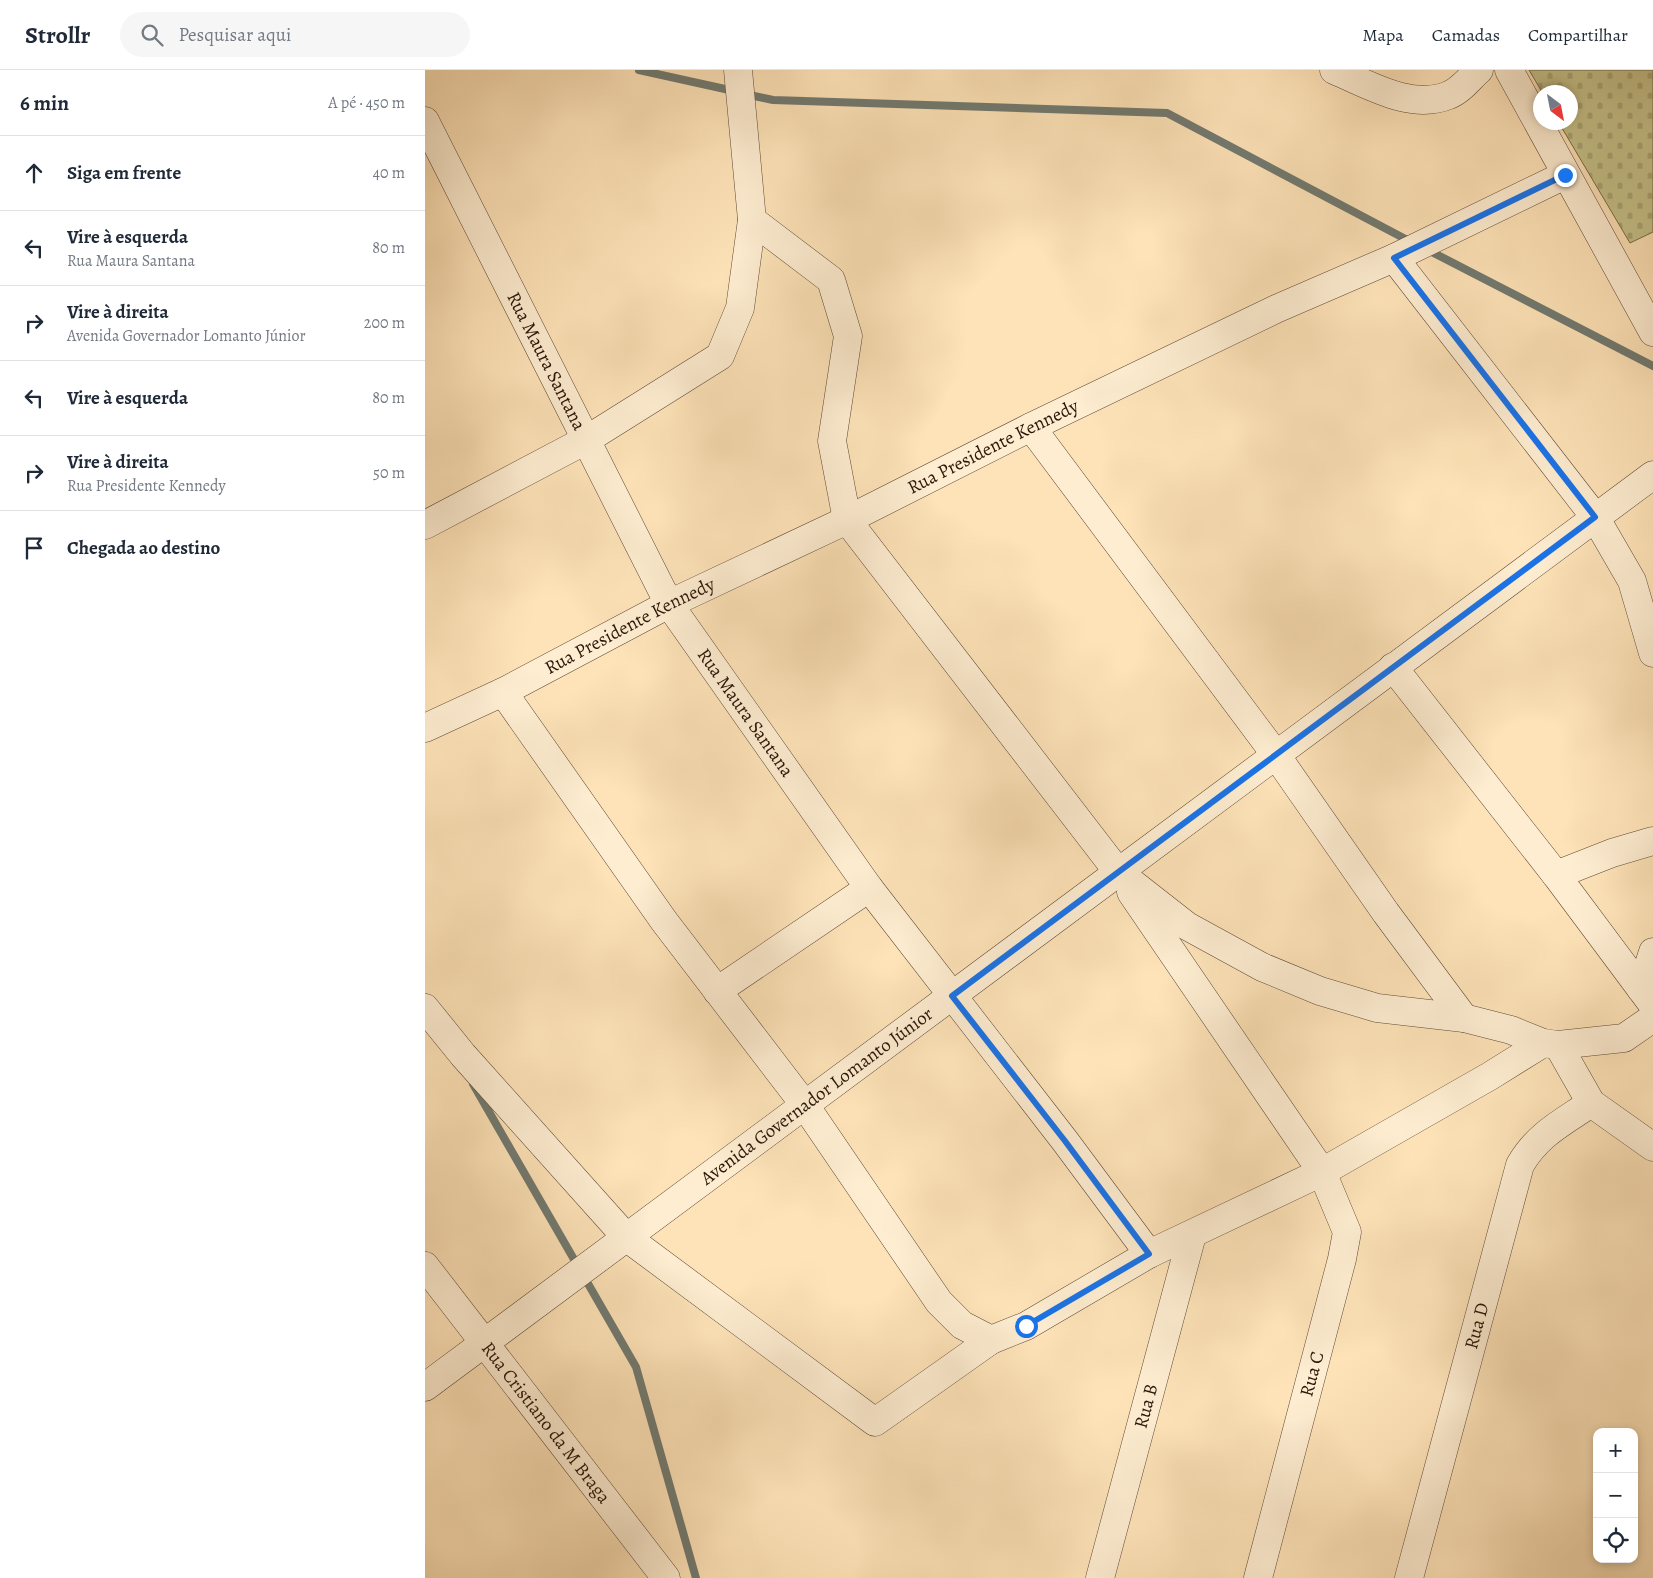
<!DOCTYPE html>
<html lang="pt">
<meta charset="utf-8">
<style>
:root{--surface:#fff;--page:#f6f6f7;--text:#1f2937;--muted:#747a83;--line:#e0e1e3}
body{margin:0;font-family:Alegreya,serif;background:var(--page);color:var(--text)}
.controls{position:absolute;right:15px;bottom:15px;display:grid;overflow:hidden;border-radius:10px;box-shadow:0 2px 8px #0003}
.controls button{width:45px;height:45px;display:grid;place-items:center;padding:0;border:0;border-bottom:1px solid var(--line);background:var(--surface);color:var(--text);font:25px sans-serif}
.compass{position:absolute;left:1108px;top:15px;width:45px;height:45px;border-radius:50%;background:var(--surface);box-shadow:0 2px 8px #0003;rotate:148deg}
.stop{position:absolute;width:15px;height:15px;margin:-11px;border:4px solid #1a73e8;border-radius:50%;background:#fff}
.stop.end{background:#1a73e8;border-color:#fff;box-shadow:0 1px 5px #0008}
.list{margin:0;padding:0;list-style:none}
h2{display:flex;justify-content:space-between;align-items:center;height:65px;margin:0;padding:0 20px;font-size:21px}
h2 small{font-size:16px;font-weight:400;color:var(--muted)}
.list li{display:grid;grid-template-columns:32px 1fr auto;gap:15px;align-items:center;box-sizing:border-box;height:75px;padding:0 20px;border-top:1px solid var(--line)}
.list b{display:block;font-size:19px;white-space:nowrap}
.list p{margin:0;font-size:16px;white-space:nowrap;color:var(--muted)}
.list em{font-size:16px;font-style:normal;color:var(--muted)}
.icon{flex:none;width:28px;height:28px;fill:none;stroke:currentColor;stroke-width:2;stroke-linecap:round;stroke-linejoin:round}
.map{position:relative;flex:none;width:1228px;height:1508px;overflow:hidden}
header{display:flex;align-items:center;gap:30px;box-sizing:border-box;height:70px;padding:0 25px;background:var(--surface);border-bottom:1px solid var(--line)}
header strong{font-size:24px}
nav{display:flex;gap:28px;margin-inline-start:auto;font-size:18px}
.search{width:350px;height:45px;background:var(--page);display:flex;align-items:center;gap:12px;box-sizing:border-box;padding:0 18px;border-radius:28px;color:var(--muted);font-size:19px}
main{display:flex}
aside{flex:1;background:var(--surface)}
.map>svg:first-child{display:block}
.cemetery{fill:url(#cemetery-stones);stroke:#786c4a}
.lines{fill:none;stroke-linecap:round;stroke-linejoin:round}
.stream{stroke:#727a71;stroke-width:8}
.minor-casing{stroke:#5f4935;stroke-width:29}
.minor{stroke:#feedd1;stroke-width:28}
.route{stroke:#1a73e8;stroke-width:6}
.labels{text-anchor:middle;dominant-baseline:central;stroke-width:4;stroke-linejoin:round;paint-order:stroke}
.street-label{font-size:19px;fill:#2a1609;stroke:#feedd1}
</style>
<header>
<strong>Strollr</strong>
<div class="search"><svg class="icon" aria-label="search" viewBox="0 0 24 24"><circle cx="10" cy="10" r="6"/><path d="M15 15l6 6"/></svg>Pesquisar aqui</div>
<nav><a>Mapa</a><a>Camadas</a><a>Compartilhar</a></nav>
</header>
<main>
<aside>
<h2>6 min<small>A pé · 450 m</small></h2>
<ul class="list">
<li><svg class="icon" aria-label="ahead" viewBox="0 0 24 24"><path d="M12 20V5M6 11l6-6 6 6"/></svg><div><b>Siga em frente</b></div><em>40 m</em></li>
<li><svg class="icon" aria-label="left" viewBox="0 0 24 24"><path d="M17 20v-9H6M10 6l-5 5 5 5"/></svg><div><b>Vire à esquerda</b><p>Rua Maura Santana</p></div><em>80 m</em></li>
<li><svg class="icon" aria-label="right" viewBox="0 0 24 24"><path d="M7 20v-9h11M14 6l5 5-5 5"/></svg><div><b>Vire à direita</b><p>Avenida Governador Lomanto Júnior</p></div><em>200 m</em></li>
<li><svg class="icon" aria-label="left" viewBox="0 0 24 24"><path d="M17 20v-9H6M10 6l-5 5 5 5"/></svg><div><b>Vire à esquerda</b></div><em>80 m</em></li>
<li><svg class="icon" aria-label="right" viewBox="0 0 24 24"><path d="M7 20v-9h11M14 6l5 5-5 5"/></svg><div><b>Vire à direita</b><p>Rua Presidente Kennedy</p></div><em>50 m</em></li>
<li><svg class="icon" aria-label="arrive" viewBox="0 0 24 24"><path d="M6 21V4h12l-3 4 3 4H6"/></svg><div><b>Chegada ao destino</b></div></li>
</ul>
</aside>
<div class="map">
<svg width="1228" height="1508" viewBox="0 0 1228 1508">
<defs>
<pattern id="cemetery-stones" width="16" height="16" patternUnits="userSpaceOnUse" patternTransform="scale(1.25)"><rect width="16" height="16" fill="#c6c28a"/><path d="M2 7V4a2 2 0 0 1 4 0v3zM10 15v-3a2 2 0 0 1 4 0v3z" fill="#aaa676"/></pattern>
</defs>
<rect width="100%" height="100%" fill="#fee3b8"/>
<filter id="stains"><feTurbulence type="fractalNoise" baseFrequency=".004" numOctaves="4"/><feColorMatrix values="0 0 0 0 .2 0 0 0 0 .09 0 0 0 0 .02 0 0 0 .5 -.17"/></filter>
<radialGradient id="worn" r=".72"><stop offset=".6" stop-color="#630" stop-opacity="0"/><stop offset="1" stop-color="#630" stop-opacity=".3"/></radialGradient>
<!-- cemetery -->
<polygon class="cemetery" points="1104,0 1228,0 1228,162 1205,173 1134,53 1146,52 1146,22 1117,22"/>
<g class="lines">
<!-- stream -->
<g class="stream">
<polyline points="214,0 309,21"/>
<polyline points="320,24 348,30 742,43 988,173"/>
<polyline points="1001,179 1228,296"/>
<polyline points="48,1014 211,1297 271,1508"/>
</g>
<defs>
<g id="minor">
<polyline points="313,0 327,150 406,210 423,266 407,371 422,450 693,802 762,856 837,897 895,921 952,938 1039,948 1086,960 1118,973 1133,975 1199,968 1228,948"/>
<path d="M909,0C943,14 986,41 1024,25C1035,21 1045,8 1054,0"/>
<polyline points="1084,0 1228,262"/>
<path id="s1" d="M0,51L244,534L444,818L640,1071L724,1184"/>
<polyline points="969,188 1170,447 1207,511 1228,583"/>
<polyline points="606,357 851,685 961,843 1039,948"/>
<polyline points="0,455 161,370 295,286 315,238 327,150"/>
<polyline points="968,597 1131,805 1228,935"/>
<polyline points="78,622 239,851 379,1034 514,1232 537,1255 566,1270 601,1256 724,1184 897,1102 1065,1006 1118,973"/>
<path id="s2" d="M0,658L78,622L244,534L422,450L606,357L851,239L969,188L1140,105"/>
<polyline points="1131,805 1187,783 1228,771"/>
<polyline points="706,822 897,1102 922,1162 917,1189 833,1508"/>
<polyline points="1216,919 1228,882"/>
<polyline points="292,921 444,818"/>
<polyline points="0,938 38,985 201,1167 450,1352 566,1270"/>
<polyline points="1133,975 1166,1033 1228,1077"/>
<path id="s3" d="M0,1196L241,1508"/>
<path id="s4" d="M0,1317L1228,405"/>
<path id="s5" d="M675,1508L767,1165"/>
<path id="s6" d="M984,1508L1095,1095C1113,1064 1137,1053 1166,1033"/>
</g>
</defs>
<!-- minor casing -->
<use href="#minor" class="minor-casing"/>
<!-- minor -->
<use href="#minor" class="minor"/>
</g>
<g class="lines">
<!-- route -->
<polyline class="route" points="601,1256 724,1184 640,1071 527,926 1170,447 969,188 1140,105"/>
</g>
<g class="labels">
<!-- street labels -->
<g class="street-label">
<text stroke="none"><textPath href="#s1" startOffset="269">Rua Maura Santana</textPath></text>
<text stroke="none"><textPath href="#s2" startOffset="634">Rua Presidente Kennedy</textPath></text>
<text stroke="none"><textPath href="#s2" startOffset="229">Rua Presidente Kennedy</textPath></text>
<text stroke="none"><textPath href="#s1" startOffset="674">Rua Maura Santana</textPath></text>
<text stroke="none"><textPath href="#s4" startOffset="488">Avenida Governador Lomanto Júnior</textPath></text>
<text stroke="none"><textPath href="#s6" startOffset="261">Rua D</textPath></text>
<text transform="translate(887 1304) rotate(-75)">Rua C</text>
<text stroke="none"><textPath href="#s5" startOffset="178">Rua B</textPath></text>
<text stroke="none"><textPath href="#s3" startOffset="198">Rua Cristiano da M Braga</textPath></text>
</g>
</g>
<rect width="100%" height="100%" filter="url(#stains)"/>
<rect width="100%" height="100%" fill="url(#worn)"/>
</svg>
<div class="controls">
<button>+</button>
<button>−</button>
<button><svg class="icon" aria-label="locate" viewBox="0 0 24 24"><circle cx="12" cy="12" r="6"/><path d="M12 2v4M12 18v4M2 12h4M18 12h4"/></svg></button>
</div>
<svg class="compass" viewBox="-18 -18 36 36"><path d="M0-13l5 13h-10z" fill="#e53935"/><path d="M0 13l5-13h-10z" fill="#747a83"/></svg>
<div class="stop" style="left:601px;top:1256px"></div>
<div class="stop end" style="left:1140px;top:105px"></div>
</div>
</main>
